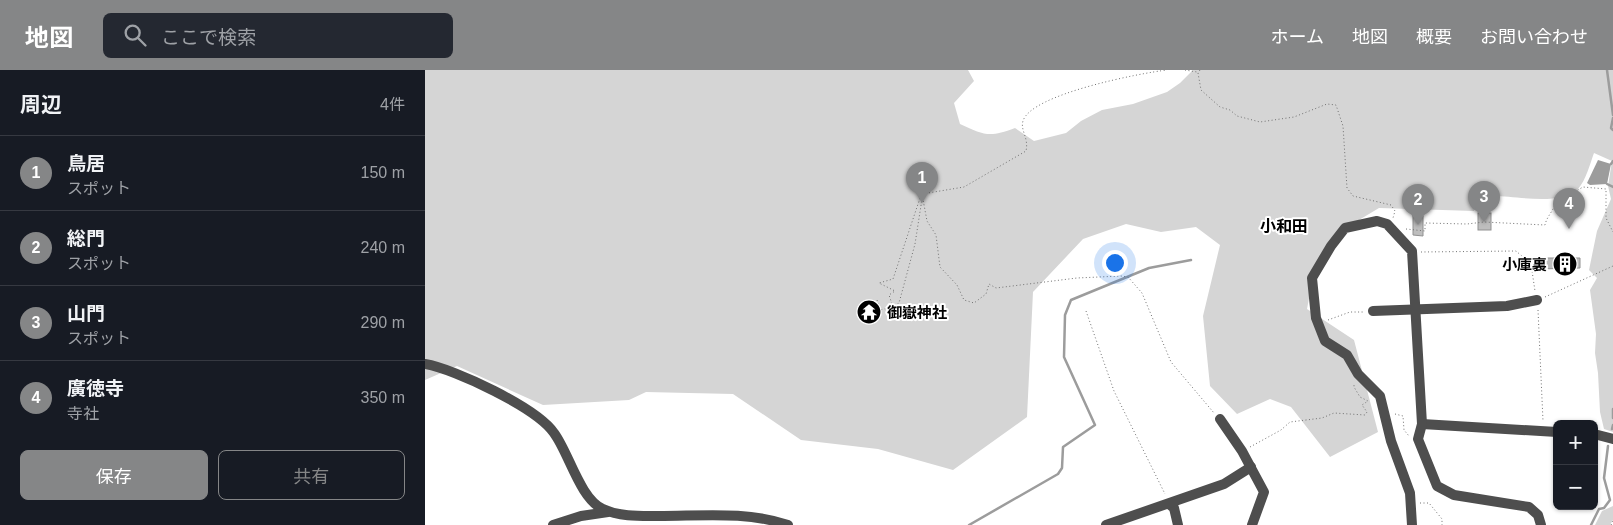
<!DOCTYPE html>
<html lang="ja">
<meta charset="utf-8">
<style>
:root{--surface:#171b24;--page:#242831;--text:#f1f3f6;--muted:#9ea1a6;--line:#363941;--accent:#858687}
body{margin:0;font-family:Arial,"Noto Sans JP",sans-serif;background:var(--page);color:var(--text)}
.controls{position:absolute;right:15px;bottom:15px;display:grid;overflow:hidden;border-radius:8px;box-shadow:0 1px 4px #0004}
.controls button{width:45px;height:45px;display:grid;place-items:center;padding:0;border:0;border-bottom:1px solid var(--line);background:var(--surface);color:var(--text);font:25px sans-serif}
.you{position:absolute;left:689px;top:192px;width:18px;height:18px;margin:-12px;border:4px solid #fff;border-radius:50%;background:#1a73e8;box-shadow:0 0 0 8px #1a73e833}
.badge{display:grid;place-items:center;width:32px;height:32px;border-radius:50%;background:var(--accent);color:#fff;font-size:16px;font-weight:700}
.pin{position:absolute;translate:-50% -41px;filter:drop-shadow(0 1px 2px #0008)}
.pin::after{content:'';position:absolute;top:26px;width:18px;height:15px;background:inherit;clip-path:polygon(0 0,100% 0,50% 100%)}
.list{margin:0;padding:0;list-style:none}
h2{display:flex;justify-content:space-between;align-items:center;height:65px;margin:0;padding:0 20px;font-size:21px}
h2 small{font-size:16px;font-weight:400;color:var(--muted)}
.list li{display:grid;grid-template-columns:32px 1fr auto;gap:15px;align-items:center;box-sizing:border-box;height:75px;padding:0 20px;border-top:1px solid var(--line)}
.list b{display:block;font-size:19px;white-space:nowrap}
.list p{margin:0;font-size:16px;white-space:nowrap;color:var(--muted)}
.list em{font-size:16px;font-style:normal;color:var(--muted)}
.actions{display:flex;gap:10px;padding:15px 20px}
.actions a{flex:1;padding:11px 0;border:1px solid var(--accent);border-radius:8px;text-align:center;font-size:18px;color:var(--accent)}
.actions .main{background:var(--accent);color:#fff}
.icon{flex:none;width:28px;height:28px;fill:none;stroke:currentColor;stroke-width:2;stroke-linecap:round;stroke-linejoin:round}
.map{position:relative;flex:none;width:1188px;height:455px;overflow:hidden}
header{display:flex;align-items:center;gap:30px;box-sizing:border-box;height:70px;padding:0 25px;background:var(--accent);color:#fff}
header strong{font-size:24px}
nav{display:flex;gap:28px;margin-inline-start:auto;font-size:18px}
.search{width:350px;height:45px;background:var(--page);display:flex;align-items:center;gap:12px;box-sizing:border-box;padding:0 18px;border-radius:8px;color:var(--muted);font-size:19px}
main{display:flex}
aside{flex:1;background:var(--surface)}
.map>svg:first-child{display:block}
.green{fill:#d5d5d5}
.water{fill:#9c9c9c}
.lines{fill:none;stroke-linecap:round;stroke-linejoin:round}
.stream{stroke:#9c9c9c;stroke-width:2.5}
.building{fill:#bebebe;stroke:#929292}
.path{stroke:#707070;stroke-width:1;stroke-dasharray:1 2.5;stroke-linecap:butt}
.minor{stroke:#4e4e4e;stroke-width:10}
.labels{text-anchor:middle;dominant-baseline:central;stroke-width:4;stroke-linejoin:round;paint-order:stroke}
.poi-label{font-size:15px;font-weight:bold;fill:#000;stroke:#fff;text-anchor:end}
.neighbourhood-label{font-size:16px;font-weight:bold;fill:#000;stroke:#fff}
</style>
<header>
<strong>地図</strong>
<div class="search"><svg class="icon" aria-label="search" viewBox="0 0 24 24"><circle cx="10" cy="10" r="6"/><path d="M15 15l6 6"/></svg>ここで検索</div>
<nav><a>ホーム</a><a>地図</a><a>概要</a><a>お問い合わせ</a></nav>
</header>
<main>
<aside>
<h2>周辺<small>4件</small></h2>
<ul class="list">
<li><span class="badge">1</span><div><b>鳥居</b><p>スポット</p></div><em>150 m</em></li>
<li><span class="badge">2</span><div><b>総門</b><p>スポット</p></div><em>240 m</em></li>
<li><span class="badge">3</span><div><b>山門</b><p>スポット</p></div><em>290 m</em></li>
<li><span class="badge">4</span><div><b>廣徳寺</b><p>寺社</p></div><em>350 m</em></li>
</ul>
<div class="actions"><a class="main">保存</a><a>共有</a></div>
</aside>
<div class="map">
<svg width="1188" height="455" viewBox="0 0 1188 455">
<rect width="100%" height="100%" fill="#fff"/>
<!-- green -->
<g class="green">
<path d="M0,0H543L549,11L529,33L535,54C559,65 564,68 590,58L609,71L641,63L656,51L677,40L708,34L742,22L755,13L768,0H1188V362L1179,359L1175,342L1173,303L1170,283L1171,264L1165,220L1172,208L1164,200L1172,161L1186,129L1183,116L1187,91L1169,83C1165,94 1161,110 1153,119C1134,137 1089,125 1065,126L1061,132L1051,136L1049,141L954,138L909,165L890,197L882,239L929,270L953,362L905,387L866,337L845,329L812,344L785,316L778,246L795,175L771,157L736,162L701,154L658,169L608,222L602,347L528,400L453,379L376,370L308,324L221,322L204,330L118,335L32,296L0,310Z"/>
<polygon points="1188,436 1188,450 1185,455 1170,455 1177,441"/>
</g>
<!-- water -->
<polygon class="water" points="1173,90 1186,94 1182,114 1165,115 1162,113"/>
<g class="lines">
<!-- stream -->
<g class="stream">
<polyline points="1182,0 1188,45"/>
<polyline points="1188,48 1186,58 1188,60"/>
<polyline points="1186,94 1188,91"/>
<polyline points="1182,114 1188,117"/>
<polyline points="1188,339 1188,348"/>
<polyline points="1187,359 1188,355"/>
<polyline points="544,455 633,404 637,398 638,377 670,355 639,287 640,245 646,230 724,198 766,190"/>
<polyline points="1166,455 1174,439 1179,438 1185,430 1179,408 1183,376"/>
</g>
</g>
<!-- building -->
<g class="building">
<rect x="1053" y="143" width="13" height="17"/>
<polygon points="988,145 998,146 998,166 988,165"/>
<polygon points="1113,188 1155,188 1155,198 1114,199"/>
</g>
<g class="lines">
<!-- path -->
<g class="path">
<polyline points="760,0 772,2"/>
<polyline points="775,0 773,3 776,20 795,37 805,40 812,46 835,52 869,47 902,34 911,35 918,56 922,118 928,126 966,135 970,141 968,148"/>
<polyline points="497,124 502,151 511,165 515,197 532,215 539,230 549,233 561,224 564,214 571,218 652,208 696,206 703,207 717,223 746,292 789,343"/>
<path d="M497,124L539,117L601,81C604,68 595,60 598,51C606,24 716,3 742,0"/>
<path d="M981,159L1000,161V153L1042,154L1059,152L1120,155C1122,145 1131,139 1131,129L1139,128L1158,117L1181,119V148L1188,162"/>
<polyline points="996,182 1091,181 1106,194 1110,221"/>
<polyline points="1120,227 1188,196"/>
<polyline points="452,230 455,239"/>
<polyline points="468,237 464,225 470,221 454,213 468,209 496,125"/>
<polyline points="1113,240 1118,351"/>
<polyline points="661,241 689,321 740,424"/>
<polyline points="446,242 468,237 474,233 490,174 497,129"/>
<polyline points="903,250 925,242 940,242"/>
<polyline points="970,344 978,346 979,360 984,366"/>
<polyline points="825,377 856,360 865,352 897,348 909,343 940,345 942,342 937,335 943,331 935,327 929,317 929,313"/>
<polyline points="995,433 1004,433 1017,449 1017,455"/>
<polyline points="1186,455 1188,451"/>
</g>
<!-- minor -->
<g class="minor">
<polyline points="948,241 1082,236 1112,230"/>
<path d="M0,294C30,299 112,338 129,363C144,383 155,429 178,439C195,447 216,446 234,446C277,446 322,441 363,455"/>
<polyline points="795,349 817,381 839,422 827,455"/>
<polyline points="997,354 1132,362"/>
<polyline points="1169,364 1188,369"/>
<polyline points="744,434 749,438 753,455"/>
<polyline points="128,455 156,446 183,442"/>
<polyline points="681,455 799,414 826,397"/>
<polyline points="987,455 985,423 966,371 955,326 933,304 922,285 900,271 891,248 887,208 906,176 920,158 952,151 962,154 987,181 997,354 993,369 1012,416 1029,425 1104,437 1113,445 1116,455"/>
</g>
</g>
<!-- icons -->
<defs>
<symbol id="building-disc" viewBox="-11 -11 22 22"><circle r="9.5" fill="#000" stroke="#fff"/><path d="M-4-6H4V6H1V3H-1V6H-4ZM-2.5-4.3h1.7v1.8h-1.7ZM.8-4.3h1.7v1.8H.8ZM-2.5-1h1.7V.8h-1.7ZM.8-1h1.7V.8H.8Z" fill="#fff"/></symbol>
<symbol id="temple-disc" viewBox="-11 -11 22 22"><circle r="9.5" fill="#000" stroke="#fff"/><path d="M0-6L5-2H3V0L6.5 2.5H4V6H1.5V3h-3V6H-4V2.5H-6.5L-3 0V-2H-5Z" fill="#fff"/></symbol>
</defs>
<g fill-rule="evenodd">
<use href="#building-disc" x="1126" y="180" width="28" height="28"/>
<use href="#temple-disc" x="430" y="228" width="28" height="28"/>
</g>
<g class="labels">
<!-- poi labels -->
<g class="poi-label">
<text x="1122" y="194">小庫裏</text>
<text x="462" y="242" text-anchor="start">御嶽神社</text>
</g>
<!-- neighbourhood labels -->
<g class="neighbourhood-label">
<text x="859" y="156">小和田</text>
</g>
</g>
</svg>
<div class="controls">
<button>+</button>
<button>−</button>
</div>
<div class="you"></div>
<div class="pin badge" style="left:497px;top:133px">1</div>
<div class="pin badge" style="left:993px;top:155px">2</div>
<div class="pin badge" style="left:1059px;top:152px">3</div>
<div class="pin badge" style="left:1144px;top:159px">4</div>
</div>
</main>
